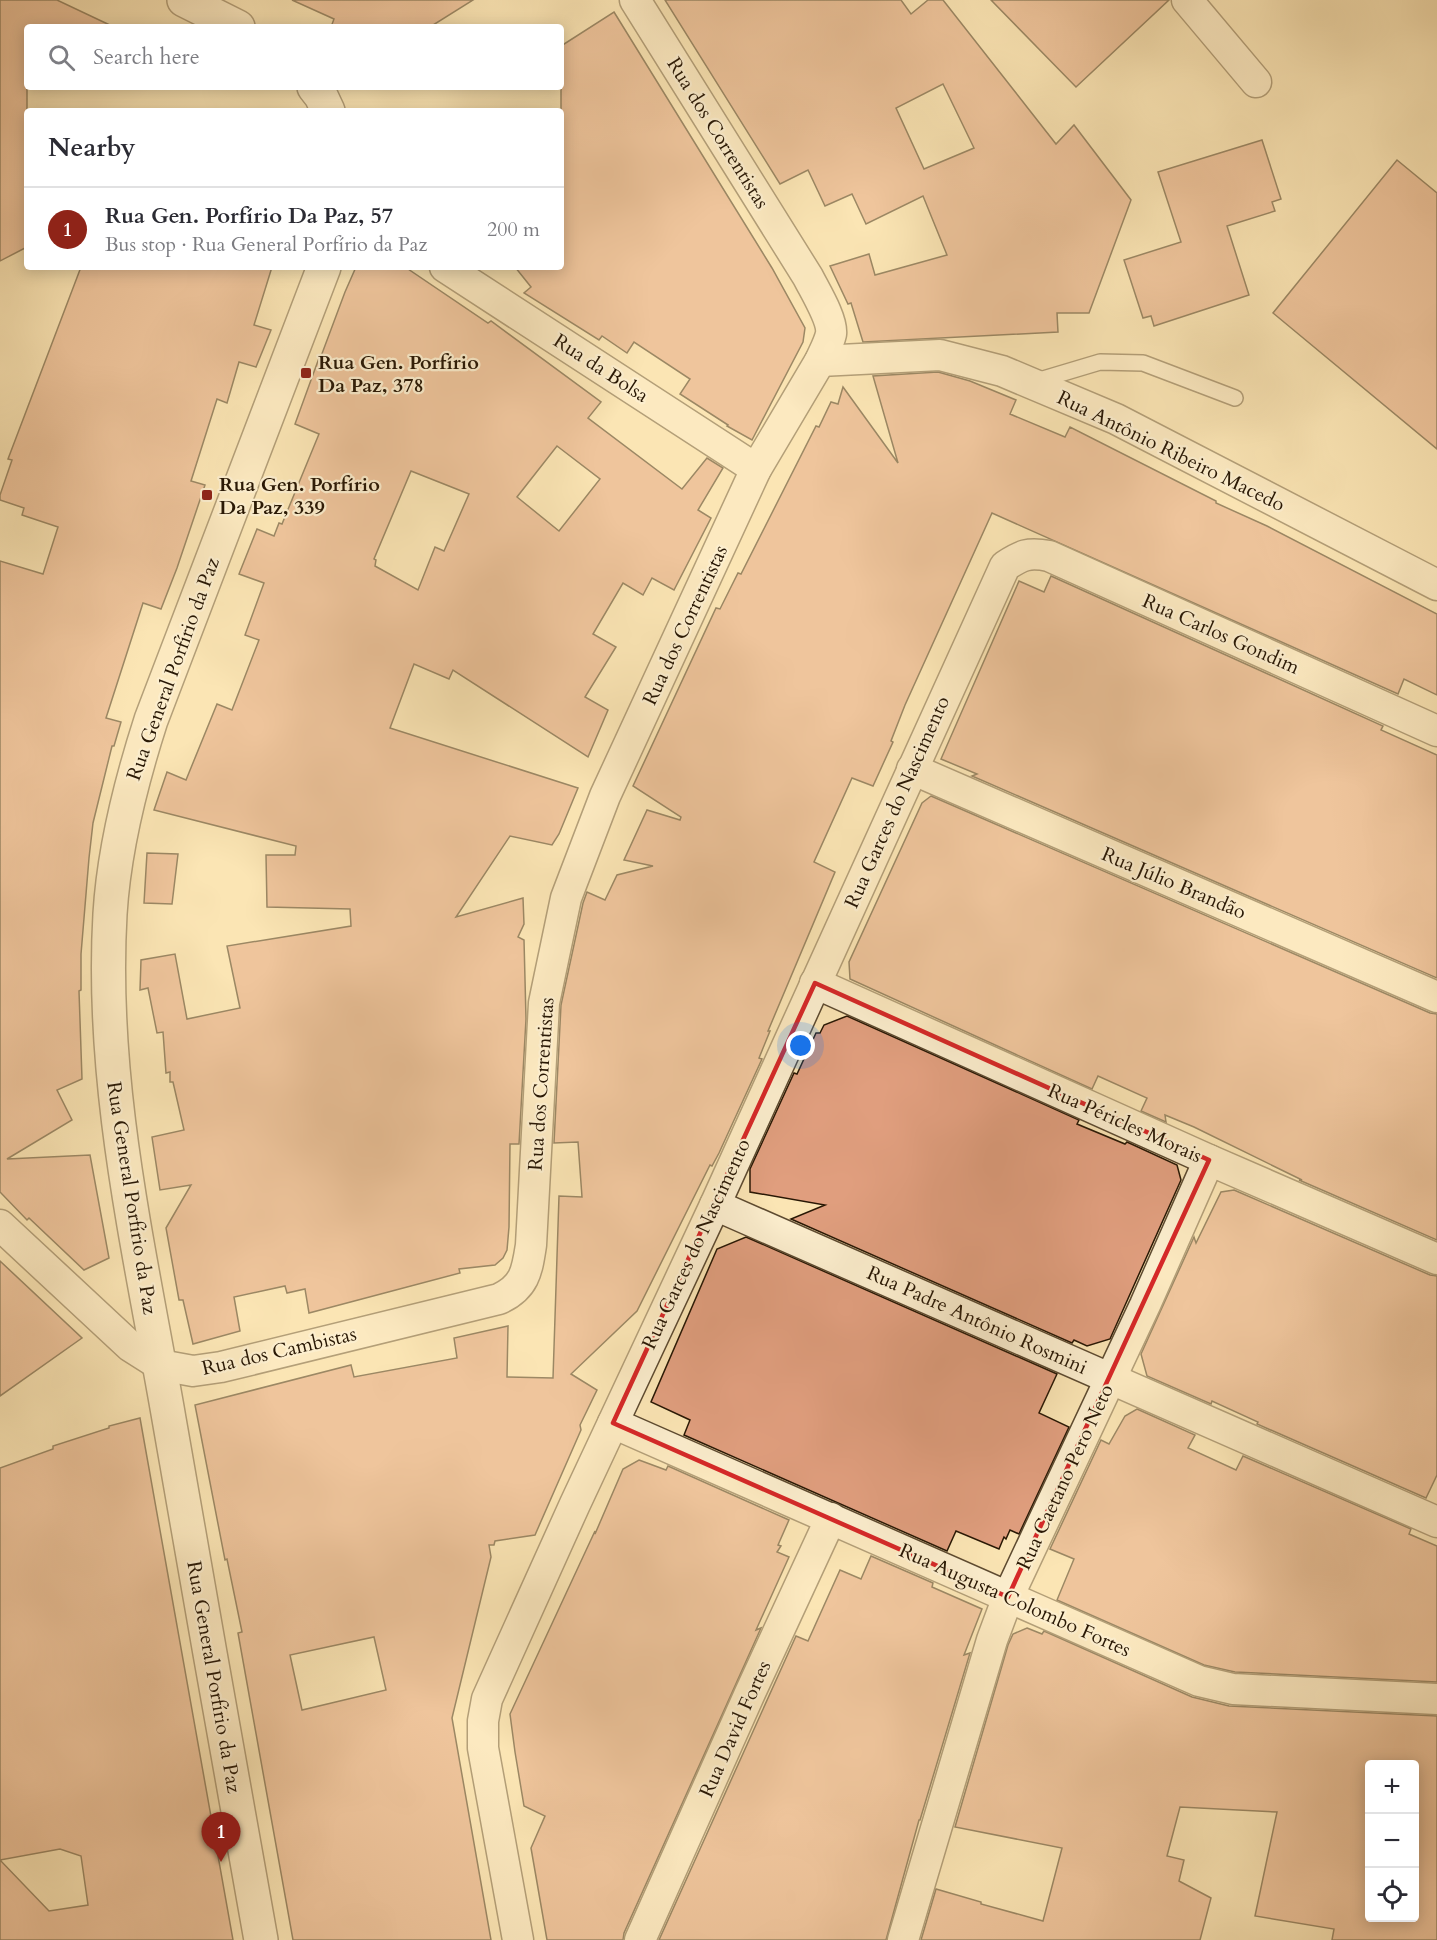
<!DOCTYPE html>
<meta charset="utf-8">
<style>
:root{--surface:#fff;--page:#f2f2f3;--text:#2b2b33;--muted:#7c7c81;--line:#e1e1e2;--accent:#8f2418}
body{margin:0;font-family:Cardo,serif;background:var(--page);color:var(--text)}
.controls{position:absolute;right:18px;bottom:18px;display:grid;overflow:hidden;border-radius:6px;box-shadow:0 3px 15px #0003}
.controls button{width:54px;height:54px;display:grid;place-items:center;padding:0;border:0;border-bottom:2px solid var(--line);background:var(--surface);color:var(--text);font:30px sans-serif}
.you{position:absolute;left:801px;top:1046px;width:21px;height:21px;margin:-15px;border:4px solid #fff;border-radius:50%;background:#1a73e8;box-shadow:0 0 0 9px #1a73e833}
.badge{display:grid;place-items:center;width:39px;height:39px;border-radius:50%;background:var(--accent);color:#fff;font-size:20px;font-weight:700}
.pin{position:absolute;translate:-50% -50px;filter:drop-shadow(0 2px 3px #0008)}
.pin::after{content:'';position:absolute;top:32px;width:21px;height:18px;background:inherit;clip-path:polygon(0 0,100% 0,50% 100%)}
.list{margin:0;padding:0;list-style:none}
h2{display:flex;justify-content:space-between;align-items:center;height:78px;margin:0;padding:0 24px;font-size:26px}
h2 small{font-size:20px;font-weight:400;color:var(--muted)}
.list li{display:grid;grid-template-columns:39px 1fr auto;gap:18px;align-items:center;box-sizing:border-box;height:84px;padding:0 24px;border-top:2px solid var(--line)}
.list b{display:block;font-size:22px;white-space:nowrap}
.list p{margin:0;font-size:20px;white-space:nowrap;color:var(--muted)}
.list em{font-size:20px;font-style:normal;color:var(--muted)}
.icon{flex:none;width:33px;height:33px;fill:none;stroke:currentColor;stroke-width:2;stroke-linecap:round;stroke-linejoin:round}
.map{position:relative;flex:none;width:1437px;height:1940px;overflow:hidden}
.search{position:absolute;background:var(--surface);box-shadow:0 3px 15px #0003;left:24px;top:24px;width:540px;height:66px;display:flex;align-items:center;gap:15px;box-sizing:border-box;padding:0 21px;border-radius:6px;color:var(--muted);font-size:22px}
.panel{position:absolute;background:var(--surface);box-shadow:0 3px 15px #0003;left:24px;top:108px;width:540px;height:162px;border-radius:6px}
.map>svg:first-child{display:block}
.building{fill:#e09e7e;stroke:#281704;stroke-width:1.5;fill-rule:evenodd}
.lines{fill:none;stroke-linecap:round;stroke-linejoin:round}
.service-casing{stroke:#5d4a30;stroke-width:18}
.minor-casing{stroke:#5d4a30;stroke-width:33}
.tertiary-casing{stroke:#5d4a30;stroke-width:36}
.service{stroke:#fceece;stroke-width:15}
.minor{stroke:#fceece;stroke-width:30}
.tertiary{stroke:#fceece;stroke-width:33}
.marked{fill:none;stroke:#d62828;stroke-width:4.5;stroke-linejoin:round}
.poi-dot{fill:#8f2418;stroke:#fceece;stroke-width:2}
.labels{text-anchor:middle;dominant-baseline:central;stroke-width:4.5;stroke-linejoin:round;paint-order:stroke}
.street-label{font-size:20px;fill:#281704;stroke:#fceece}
.poi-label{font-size:20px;font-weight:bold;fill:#281704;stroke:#fceece;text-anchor:start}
</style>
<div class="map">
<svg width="1437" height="1940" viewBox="0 0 1437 1940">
<rect width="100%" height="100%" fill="#fbe5b4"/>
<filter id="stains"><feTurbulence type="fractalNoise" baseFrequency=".00333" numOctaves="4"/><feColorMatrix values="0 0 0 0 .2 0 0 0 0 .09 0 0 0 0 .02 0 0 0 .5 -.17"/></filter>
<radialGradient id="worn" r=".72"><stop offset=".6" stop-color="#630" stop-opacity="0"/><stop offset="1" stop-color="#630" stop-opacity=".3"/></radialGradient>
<!-- building -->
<g class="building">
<polygon points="0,0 57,0 114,27 27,27 27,247 0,261"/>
<polygon points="292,0 473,0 430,27 331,27 334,19"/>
<path d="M665,0H901L911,14L928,0H943L1056,144L1074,125L1131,200L1089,313H1057L1058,332L863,342L851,303L848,304L830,266L869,254L875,275L947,255L923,196L866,224L852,194L825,206L808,170L780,184ZM943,84L974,148L924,169L896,108Z"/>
<polygon points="991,0 1169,0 1076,87"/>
<polygon points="614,12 772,268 805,328 803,342 752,440 727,426 728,425 680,394 690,379 634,342 627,353 602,336 599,340 524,293 531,287 515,267 561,267 561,46"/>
<polygon points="1262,140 1281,199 1272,202 1275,211 1227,226 1249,295 1154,326 1151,316 1143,318 1124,260 1181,242 1158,172"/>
<polygon points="1397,160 1437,193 1437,449 1273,313"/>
<polygon points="81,267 272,267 254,325 271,330 256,367 239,362 227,403 217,399 191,481 205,485 177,568 161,609 143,603 106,718 121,722 114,746 112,746 93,823 89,858 81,954 81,990 79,991 82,1079 57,1090 72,1120 7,1159 90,1155 109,1258 84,1270 29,1218 27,1220 0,1192 0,561 43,574 58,527 22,515 24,508 0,500 0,495 12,460 8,459"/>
<path d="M356,267H405L488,323L491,321L601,402L588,418L682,489L707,458L723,468L698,510L711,518L674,590L652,578L643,595L623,583L593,634L616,647L585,697L608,710L588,757L453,670L449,679L414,664L390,728L578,788L559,834L552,845L510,836L456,917L523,898L524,924L518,937L524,940L526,1019L519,1144H510L509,1227L507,1250L503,1258L495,1265L459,1269L460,1273L309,1313L305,1289L287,1293L285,1286L234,1297L240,1331L193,1344L183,1300H179L166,1228L191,1185L160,1190L152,1137L184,1130L173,1082H170V1072L166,1073L163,1032L157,1033L148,988L140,990L141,960L175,954L187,1019L240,1008L227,946L351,926L350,909L267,907L266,855H295L296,846L154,810L167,772L186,780L217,704L232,710L259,640L245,635L264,583L239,574L257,529L274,536L279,523L282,524L319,434L295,424L319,358L320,359L345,292ZM557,446L600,479L559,531L517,497ZM411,471L469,494L444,551L435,547L418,590L375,566L376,560L374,559Z"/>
<path d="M938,372L970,381L1016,400L1010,414L1065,437L1070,427L1216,501V503L1267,526L1437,614V695L1404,679L1398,694L992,513L905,705L891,741L893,742L873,786L852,778L814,862L835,872L768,1031H770L759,1058L762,1059L719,1153L712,1166L710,1165L637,1311L571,1374L597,1390L580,1425L581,1430L535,1535L495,1541L494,1545H489L491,1557L452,1718L491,1940H293L238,1633L242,1632L227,1559L225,1560L195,1405L351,1365L354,1377L457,1358L454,1338L508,1326L507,1377L553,1378L559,1196L582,1197L578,1142L554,1143L561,1005L583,903L587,892L605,900L617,875L653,866L624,860L647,810L680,820L681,817L633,786L716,608L720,609L738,573L741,574L816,426L819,427L831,402L838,404L843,387L898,463L873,376ZM374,1637L386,1690L302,1710L290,1655Z"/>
<polygon points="1051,576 1383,726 1381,730 1437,755 1437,978 972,776 977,774 941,759 1019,581 1044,592"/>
<polygon points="931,796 1430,1013 1437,1014 1437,1240 1299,1180 1302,1180 1194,1127 1165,1115 1166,1122 1141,1111 1147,1098 1098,1076 1092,1089 850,979 849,962 922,803"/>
<polygon points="147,853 178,854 172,904 144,903"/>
<polygon points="847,1016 1079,1120 1077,1124 1125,1144 1127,1142 1177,1165 1181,1180 1110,1339 1087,1346 1074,1340 1072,1343 791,1219 825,1205 750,1192 750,1169 794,1073 797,1074 816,1033 820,1033 824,1025"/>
<polygon points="1234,1190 1430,1275 1437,1276 1437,1475 1426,1498 1257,1424 1258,1422 1212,1401 1211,1404 1147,1376 1141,1354 1194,1237 1196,1243 1221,1192"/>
<polygon points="746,1237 1057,1374 1039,1413 1069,1427 1019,1534 1010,1530 1006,1539 1004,1537 999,1549 956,1531 947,1551 684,1435 690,1420 651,1402 717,1249"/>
<polygon points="0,1261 82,1338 0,1396"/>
<polygon points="1137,1409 1195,1435 1188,1448 1236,1470 1243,1456 1411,1529 1409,1534 1437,1546 1437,1682 1235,1672 1204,1665 1057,1600 1074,1559 1050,1549 1101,1440 1109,1444 1125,1416"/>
<polygon points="140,1418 233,1940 0,1940 0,1860 49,1911 88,1905 81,1856 60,1849 0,1860 0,1468 53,1449 53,1446 109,1428 109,1426"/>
<polygon points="639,1460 666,1470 668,1466 789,1520 778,1545 781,1546 777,1552 789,1557 756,1630 761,1628 624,1933 623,1940 547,1940 531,1848 545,1816 524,1806 515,1752 510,1714 595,1531 595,1534 623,1469"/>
<polygon points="871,1556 933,1583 932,1587 982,1609 964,1655 970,1653 920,1820 919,1820 886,1940 659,1940 796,1636 808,1641 840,1570 861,1579"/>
<path d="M1027,1628L1042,1634L1044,1631L1192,1697L1229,1706L1437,1716V1940H1332L1334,1929L1255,1916L1277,1812L1180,1807L1167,1856L1184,1860L1179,1881L1211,1898L1200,1940H921L936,1889L981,1902V1904L1043,1921L1062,1848L955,1827L1008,1645L1013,1634ZM1370,1764H1414V1917H1370Z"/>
</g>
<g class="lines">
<defs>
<polyline id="service" points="1033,382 1100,362 1143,363 1235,398"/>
<g id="minor">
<polyline points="1187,0 1256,82"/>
<polyline points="445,267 756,469"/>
<polyline points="820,361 940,355 1002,371 1116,419 1437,585"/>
<polyline points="912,769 1437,997"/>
<polyline points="815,983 1209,1160 1437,1259"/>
<polyline points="715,1205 1437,1522"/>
<path d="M0,1225L130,1346L160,1365L193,1371L221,1367L499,1299C525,1287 527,1271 531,1245L544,1003L566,898L605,796L756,469L820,361C824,352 829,343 831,334C833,320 815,291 808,277L635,0"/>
<polyline points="613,1423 1199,1681 1233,1689 1437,1699"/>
<path d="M518,1940L483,1748V1721L487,1699L575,1504L715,1205L1005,566C1022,555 1028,552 1049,556L1437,731"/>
<polyline points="640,1940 750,1693 831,1518"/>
<polyline points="903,1940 992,1640 1008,1597 1145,1305 1209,1160"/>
</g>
<g id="tertiary">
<polyline points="184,0 238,27"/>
<polyline points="314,87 321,96 328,111"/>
<path d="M261,1940C230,1766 199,1593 169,1419C140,1251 100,1086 110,914C114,848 131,782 151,720L324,267"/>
</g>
</defs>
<!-- service casing -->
<use href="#service" class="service-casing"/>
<!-- minor casing -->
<use href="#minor" class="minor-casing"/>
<!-- tertiary casing -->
<use href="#tertiary" class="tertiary-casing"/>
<!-- service -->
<use href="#service" class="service"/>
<!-- minor -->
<use href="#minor" class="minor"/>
<!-- tertiary -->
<use href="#tertiary" class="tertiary"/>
</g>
<!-- marked area -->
<path d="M0 0H1437V1940H0ZM815,983L1209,1160L1008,1597L613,1423Z" fill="#fbe5b4" fill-opacity=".55" fill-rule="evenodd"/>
<path class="marked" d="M815,983L1209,1160L1008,1597L613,1423Z"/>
<!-- markers -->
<g class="poi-dot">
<rect x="300" y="367" width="12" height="12" rx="3"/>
<rect x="201" y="489" width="12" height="12" rx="3"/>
</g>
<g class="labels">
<!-- street labels -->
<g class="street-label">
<text transform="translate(718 133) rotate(58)">Rua dos Correntistas</text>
<text transform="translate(601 368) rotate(33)">Rua da Bolsa</text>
<text transform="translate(1171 451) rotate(26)">Rua Antônio Ribeiro Macedo</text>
<text transform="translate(685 625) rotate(-65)">Rua dos Correntistas</text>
<text transform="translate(1221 634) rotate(24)">Rua Carlos Gondim</text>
<text transform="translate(173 669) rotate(-70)">Rua General Porfírio da Paz</text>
<text transform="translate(897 802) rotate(-66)">Rua Garces do Nascimento</text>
<text transform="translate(1174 883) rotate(23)">Rua Júlio Brandão</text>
<text transform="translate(541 1084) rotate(-86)">Rua dos Correntistas</text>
<text transform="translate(1125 1123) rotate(24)">Rua Péricles Morais</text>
<text transform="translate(132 1198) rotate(81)">Rua General Porfírio da Paz</text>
<text transform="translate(696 1244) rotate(-65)">Rua Garces do Nascimento</text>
<text transform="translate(977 1320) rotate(24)">Rua Padre Antônio Rosmini</text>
<text transform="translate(279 1351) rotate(-13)">Rua dos Cambistas</text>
<text transform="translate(1065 1477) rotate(-65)">Rua Caetano Pero Neto</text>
<text transform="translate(1015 1600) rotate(24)">Rua Augusta Colombo Fortes</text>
<text transform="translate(214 1677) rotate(80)">Rua General Porfírio da Paz</text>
<text transform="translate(735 1729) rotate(-66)">Rua David Fortes</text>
</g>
<!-- poi labels -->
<g class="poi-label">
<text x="318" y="362">Rua Gen. Porfírio<tspan x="318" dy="23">Da Paz, 378</tspan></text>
<text x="219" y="484">Rua Gen. Porfírio<tspan x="219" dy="23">Da Paz, 339</tspan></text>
</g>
</g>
<rect width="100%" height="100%" filter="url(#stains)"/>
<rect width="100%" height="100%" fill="url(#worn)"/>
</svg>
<div class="controls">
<button>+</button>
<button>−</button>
<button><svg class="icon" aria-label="locate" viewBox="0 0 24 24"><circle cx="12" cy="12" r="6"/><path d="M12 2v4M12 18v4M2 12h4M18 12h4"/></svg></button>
</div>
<div class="you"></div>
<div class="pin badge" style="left:221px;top:1862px">1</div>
<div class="search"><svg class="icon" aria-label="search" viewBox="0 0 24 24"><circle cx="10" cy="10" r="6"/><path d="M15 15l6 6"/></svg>Search here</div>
<section class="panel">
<h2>Nearby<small></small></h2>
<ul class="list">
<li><span class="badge">1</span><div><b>Rua Gen. Porfírio Da Paz, 57</b><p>Bus stop · Rua General Porfírio da Paz</p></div><em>200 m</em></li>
</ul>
</section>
</div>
